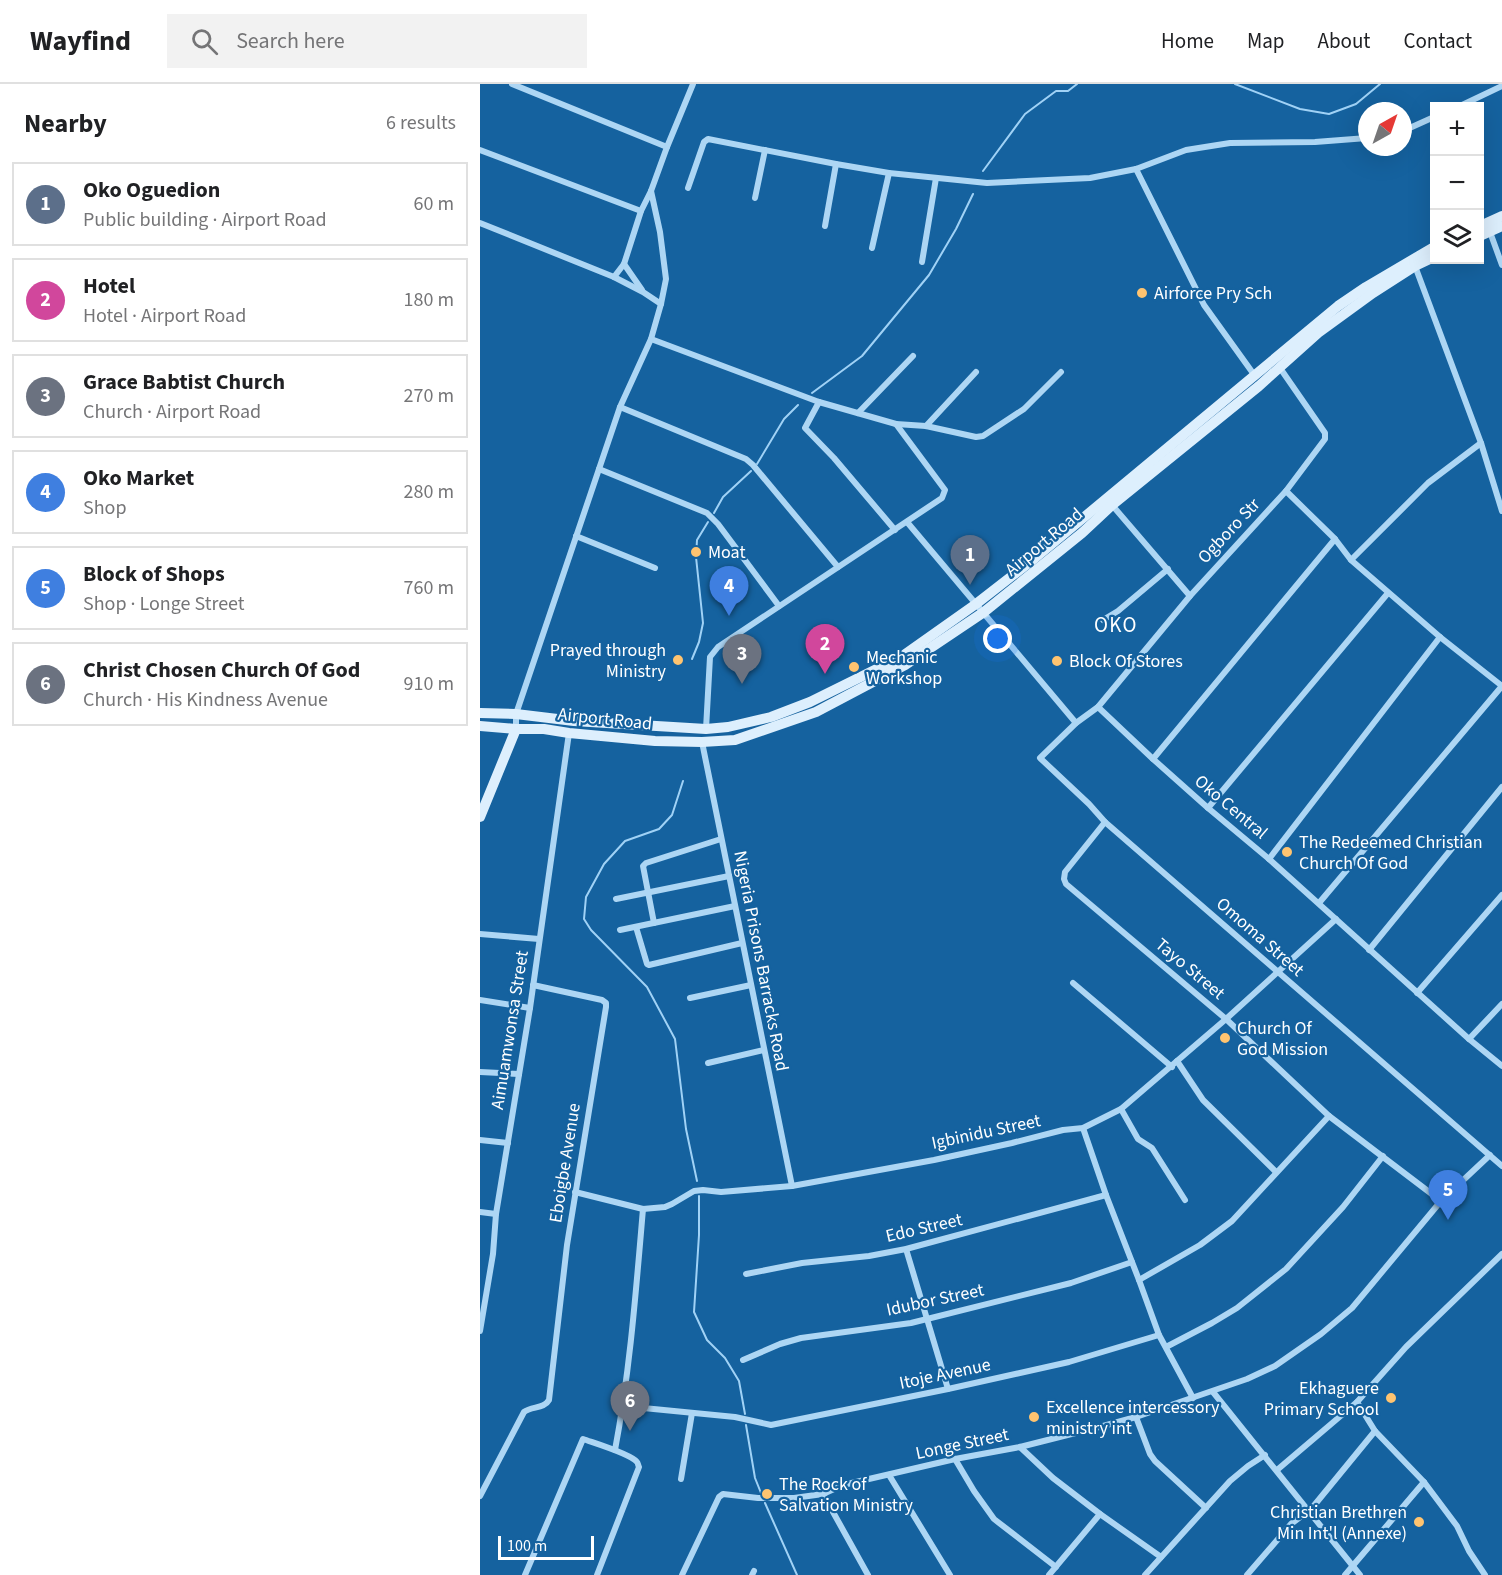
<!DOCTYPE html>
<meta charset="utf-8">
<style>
:root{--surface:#fff;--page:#f2f2f2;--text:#202124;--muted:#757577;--line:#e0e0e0;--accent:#b45309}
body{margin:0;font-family:"Source Sans 3",sans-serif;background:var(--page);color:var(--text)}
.controls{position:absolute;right:18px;top:18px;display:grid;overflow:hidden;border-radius:0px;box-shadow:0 6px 24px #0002}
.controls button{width:54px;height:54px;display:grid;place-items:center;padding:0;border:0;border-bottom:2px solid var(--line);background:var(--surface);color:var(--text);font:30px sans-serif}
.compass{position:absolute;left:878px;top:18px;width:54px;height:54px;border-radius:50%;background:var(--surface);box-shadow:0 6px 24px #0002;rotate:40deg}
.scale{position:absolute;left:18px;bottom:15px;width:96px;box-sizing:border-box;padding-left:6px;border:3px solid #fff;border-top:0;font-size:16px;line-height:21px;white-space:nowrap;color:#fff;-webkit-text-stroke:4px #15629f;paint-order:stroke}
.you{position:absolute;left:518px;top:555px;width:21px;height:21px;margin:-15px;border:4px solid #fff;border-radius:50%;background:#1a73e8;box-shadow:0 0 0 9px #1a73e833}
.badge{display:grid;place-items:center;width:39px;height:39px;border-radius:50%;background:var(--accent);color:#fff;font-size:20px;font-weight:700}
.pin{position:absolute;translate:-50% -50px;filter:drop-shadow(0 2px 3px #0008)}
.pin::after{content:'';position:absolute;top:32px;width:21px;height:18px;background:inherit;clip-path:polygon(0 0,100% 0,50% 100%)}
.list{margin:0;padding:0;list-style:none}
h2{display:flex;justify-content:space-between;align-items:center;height:78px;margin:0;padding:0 24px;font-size:26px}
h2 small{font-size:20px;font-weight:400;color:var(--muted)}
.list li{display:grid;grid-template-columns:39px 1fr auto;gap:18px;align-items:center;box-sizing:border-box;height:84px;margin:0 12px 12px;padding:0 12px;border:2px solid var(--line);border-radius:0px}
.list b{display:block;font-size:22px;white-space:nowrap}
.list p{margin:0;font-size:20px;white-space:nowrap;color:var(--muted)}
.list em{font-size:20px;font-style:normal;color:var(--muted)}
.icon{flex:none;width:33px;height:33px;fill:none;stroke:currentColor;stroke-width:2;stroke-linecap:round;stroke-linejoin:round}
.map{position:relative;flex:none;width:1022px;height:1491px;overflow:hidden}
header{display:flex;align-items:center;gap:36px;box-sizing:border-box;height:84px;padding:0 30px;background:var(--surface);border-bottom:2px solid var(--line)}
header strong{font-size:28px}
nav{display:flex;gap:33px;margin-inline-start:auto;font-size:21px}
.search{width:420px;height:54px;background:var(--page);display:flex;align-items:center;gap:15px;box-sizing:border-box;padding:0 21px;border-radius:0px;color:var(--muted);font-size:22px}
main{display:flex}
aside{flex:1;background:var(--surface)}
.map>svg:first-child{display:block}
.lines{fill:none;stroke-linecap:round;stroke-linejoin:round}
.stream{stroke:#a0d2f6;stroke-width:2}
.street{stroke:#add6f4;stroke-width:6}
.secondary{stroke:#ddeffd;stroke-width:10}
.poi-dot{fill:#ffc470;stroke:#15629f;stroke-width:2}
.labels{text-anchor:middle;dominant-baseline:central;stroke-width:4.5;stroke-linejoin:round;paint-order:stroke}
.poi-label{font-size:18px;fill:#fff;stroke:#15629f;text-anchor:start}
.street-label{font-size:18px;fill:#fff;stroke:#15629f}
.quarter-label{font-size:21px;letter-spacing:1.5px;fill:#fff;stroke:#15629f}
</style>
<header>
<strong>Wayfind</strong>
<div class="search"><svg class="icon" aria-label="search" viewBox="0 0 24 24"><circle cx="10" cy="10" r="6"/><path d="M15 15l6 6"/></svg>Search here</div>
<nav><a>Home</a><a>Map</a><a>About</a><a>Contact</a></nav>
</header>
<main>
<aside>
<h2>Nearby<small>6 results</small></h2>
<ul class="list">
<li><span class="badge" style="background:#5c6f8a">1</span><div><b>Oko Oguedion</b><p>Public building · Airport Road</p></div><em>60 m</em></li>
<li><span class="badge" style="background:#d1479c">2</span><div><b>Hotel</b><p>Hotel · Airport Road</p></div><em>180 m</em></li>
<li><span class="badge" style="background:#6b7280">3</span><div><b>Grace Babtist Church</b><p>Church · Airport Road</p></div><em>270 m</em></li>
<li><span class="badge" style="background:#3f7fe0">4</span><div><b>Oko Market</b><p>Shop</p></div><em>280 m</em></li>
<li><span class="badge" style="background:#3f7fe0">5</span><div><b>Block of Shops</b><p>Shop · Longe Street</p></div><em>760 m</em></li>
<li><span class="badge" style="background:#6b7280">6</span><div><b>Christ Chosen Church Of God</b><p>Church · His Kindness Avenue</p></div><em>910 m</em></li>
</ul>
</aside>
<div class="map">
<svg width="1022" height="1491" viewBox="0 0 1022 1491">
<rect width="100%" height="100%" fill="#15629f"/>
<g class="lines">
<!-- stream -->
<g class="stream">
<polyline points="755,0 820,25 849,30 876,20 900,0"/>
<polyline points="503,87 545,30 576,7 588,7 597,0"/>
<polyline points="332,309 382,272 449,191 476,145 493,110"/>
<polyline points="277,380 304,335 318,321"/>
<polyline points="234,429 243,413 271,387"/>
<polyline points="212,575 219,558 223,539 216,473 217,456 228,438"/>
<polyline points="203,697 192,731 179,745 145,757 124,780 106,813 104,835 111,846 167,903 195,955 206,1045 217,1097"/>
<polyline points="219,1112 219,1151 214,1228 227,1256 245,1274 259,1297 265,1330"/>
<polyline points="266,1341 275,1394 281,1409"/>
<polyline points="285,1419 317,1491"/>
</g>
<!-- street -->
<g class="street">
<polyline points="32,0 187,63"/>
<polyline points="980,22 1022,2"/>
<polyline points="923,47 954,33"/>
<polyline points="0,66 161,127"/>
<polyline points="656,85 724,221 775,292"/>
<polyline points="208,104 224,58 228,55 356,80 409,89 507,99 610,94 656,85 706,66 750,59 835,58 887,54"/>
<polyline points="275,114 285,66"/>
<polyline points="0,139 134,193 163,208 181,220"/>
<polyline points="345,142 356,80"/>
<polyline points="1010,148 1022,181"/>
<polyline points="392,164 409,89"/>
<polyline points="442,178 456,94"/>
<polyline points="144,180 162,206"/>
<polyline points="935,182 1001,359 1022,427"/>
<polyline points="134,193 144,180 161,127 171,107 187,63 213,0"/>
<polyline points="171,255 339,318 416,340 465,406 462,414 238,563 230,573 226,645"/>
<polyline points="800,284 845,349 845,355 806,407 710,512 618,623 596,639 560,674 609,720 625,738 1022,1082"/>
<polyline points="339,318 325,344 354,374 415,446"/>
<polyline points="140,323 266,375 273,381 358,483"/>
<polyline points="378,329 433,272"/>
<polyline points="416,340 446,342 496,353 503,352 544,325 581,288"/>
<polyline points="446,342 496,288"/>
<polyline points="119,385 227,429 238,440 299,522"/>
<polyline points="806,407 855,455 871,476 960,553 1022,602"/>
<polyline points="632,421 710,512"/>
<polyline points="427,438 596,639"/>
<polyline points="96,452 175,484"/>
<polyline points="871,476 948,399 1001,359"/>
<polyline points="623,536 638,527 688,485"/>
<polyline points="618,623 673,675 728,724 789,775 989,955 1022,982"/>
<polyline points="36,645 36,630 140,323 171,255 181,220 186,195 180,148 171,107"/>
<polyline points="222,658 312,1102"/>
<polyline points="673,675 855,455"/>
<polyline points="728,724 908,509"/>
<polyline points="625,738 585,788 584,795 586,800 746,935 849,1032 961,1117"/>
<polyline points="789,775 960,553"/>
<polyline points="136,815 249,792"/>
<polyline points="839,819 1022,602"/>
<polyline points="174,839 163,782 166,779 241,755"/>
<polyline points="156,843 167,880 169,881 262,859"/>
<polyline points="140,846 255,822"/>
<polyline points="0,850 59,855"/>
<polyline points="889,866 1022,703"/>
<polyline points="593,899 692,983"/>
<polyline points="937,909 1022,811"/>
<polyline points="210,914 271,901"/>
<polyline points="0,916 50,924"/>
<polyline points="989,955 1022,920"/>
<polyline points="697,977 723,1016 796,1088"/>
<polyline points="228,979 284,966"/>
<polyline points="0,988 39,990"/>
<polyline points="641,1025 658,1055 672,1064 705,1116"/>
<polyline points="603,1044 626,1111 659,1196 679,1251 713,1314"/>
<polyline points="0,1056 28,1059"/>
<polyline points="95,1108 163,1125 185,1123 192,1120 214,1107 223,1106 241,1108 312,1102 454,1076 532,1059 583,1046 603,1044 641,1025 746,935 856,835"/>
<polyline points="0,1128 16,1130"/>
<polyline points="426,1165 468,1305"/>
<polyline points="266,1190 322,1179 389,1172 426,1165 626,1111"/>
<polyline points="659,1196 720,1161 752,1137 849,1032"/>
<polyline points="0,1247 13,1170 16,1130 50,924 89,649"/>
<polyline points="686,1263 732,1239 757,1224 806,1185 863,1123 903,1072"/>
<polyline points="263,1276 300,1260 321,1254 431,1239 591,1199 652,1178"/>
<polyline points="733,1308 880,1491"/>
<polyline points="877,1318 895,1347 944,1398 977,1442 989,1467 1005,1491"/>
<polyline points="143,1322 255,1333 291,1341 468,1305 589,1278 679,1251"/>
<polyline points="656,1333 670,1370 675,1377 726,1424"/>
<polyline points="540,1363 573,1394 620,1430 681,1473"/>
<path d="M135,1366C150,1287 156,1206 163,1125"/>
<polyline points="475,1375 494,1407 514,1435 576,1483"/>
<polyline points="797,1386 877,1318 926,1263 1022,1170"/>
<polyline points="409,1391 470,1491"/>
<polyline points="201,1395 212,1329"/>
<polyline points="343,1410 388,1491"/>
<path d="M0,1412L44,1328C52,1322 64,1325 69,1316L87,1161L126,923V919L122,916L53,901"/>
<path d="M45,1491L103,1355C114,1359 151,1370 157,1378C158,1379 158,1381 159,1383L117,1491"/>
<polyline points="202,1491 239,1413 243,1410 278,1414 314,1414 343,1410 363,1401 475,1375 540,1363 623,1342 656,1333 767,1295 795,1282 841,1250 872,1224 961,1117 1010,1071"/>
<polyline points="272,1491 274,1487"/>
<polyline points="569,1491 620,1430"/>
<polyline points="665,1491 750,1397 768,1382 785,1371"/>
<polyline points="767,1491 811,1440 832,1424 895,1347"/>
<polyline points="865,1491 944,1398"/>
</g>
<!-- secondary -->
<g class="secondary">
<polyline points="1000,142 1022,132"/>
<polyline points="1000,152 1022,142"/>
<polyline points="0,629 36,630 94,637 226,645 248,643 291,633 330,618 421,573 496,520 555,474 858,222 886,203 954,163"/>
<polyline points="0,642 36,645 64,645 89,649 175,657 222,658 255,656 336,628 425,581 504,528 602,449 632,421 779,302 838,249 893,209 935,182 954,173"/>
<polyline points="0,733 36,645"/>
</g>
</g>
<!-- markers -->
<g class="poi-dot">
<circle cx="662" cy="209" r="6"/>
<circle cx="216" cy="468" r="6"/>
<circle cx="198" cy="576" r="6"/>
<circle cx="577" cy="577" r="6"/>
<circle cx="374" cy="583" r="6"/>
<circle cx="807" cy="768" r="6"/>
<circle cx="745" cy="954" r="6"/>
<circle cx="911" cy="1314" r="6"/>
<circle cx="554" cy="1333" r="6"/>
<circle cx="287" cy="1410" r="6"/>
<circle cx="939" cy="1438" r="6"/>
</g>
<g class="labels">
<!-- poi labels -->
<g class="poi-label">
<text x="674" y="209">Airforce Pry Sch</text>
<text x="228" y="468">Moat</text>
<text x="186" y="566" text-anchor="end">Prayed through<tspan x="186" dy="21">Ministry</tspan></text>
<text x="386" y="573">Mechanic<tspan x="386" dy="21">Workshop</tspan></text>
<text x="589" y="577">Block Of Stores</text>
<text x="819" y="758">The Redeemed Christian<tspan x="819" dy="21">Church Of God</tspan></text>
<text x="757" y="944">Church Of<tspan x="757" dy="21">God Mission</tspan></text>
<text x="899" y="1304" text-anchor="end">Ekhaguere<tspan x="899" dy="21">Primary School</tspan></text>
<text x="566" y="1323">Excellence intercessory<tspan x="566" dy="21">ministry int</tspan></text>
<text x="299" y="1400">The Rock of<tspan x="299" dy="21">Salvation Ministry</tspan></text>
<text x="927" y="1428" text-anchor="end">Christian Brethren<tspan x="927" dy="21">Min Int'l (Annexe)</tspan></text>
</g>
<!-- street labels -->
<g class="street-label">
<text transform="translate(749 447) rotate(-47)">Ogboro Str</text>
<text transform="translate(564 458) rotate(-40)">Airport Road</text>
<text transform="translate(125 635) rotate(6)">Airport Road</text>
<text transform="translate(751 723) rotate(40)">Oko Central</text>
<text transform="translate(780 853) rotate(41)">Omoma Street</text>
<text transform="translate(281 877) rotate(79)">Nigeria Prisons Barracks Road</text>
<text transform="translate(710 885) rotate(40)">Tayo Street</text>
<text transform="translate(30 946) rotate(-81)">Aimuamwonsa Street</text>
<text transform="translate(506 1048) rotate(-12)">Igbinidu Street</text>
<text transform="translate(85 1079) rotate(-81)">Eboigbe Avenue</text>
<text transform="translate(444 1144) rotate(-13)">Edo Street</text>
<text transform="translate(455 1216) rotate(-12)">Idubor Street</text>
<text transform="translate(465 1290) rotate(-12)">Itoje Avenue</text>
<text transform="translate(482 1360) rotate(-12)">Longe Street</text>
</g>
<!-- quarter labels -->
<g class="quarter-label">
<text x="636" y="541">OKO</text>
</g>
</g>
</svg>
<div class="controls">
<button>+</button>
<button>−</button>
<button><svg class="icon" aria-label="layers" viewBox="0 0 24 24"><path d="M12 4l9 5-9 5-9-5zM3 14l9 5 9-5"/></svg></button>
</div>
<svg class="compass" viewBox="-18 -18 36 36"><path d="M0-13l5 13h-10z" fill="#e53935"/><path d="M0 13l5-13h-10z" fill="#757577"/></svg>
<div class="scale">100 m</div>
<div class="you"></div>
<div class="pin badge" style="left:490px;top:501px;background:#5c6f8a">1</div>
<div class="pin badge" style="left:345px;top:590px;background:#d1479c">2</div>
<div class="pin badge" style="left:262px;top:600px;background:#6b7280">3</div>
<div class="pin badge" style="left:249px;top:532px;background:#3f7fe0">4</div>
<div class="pin badge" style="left:968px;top:1136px;background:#3f7fe0">5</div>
<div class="pin badge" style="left:150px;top:1347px;background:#6b7280">6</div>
</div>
</main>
